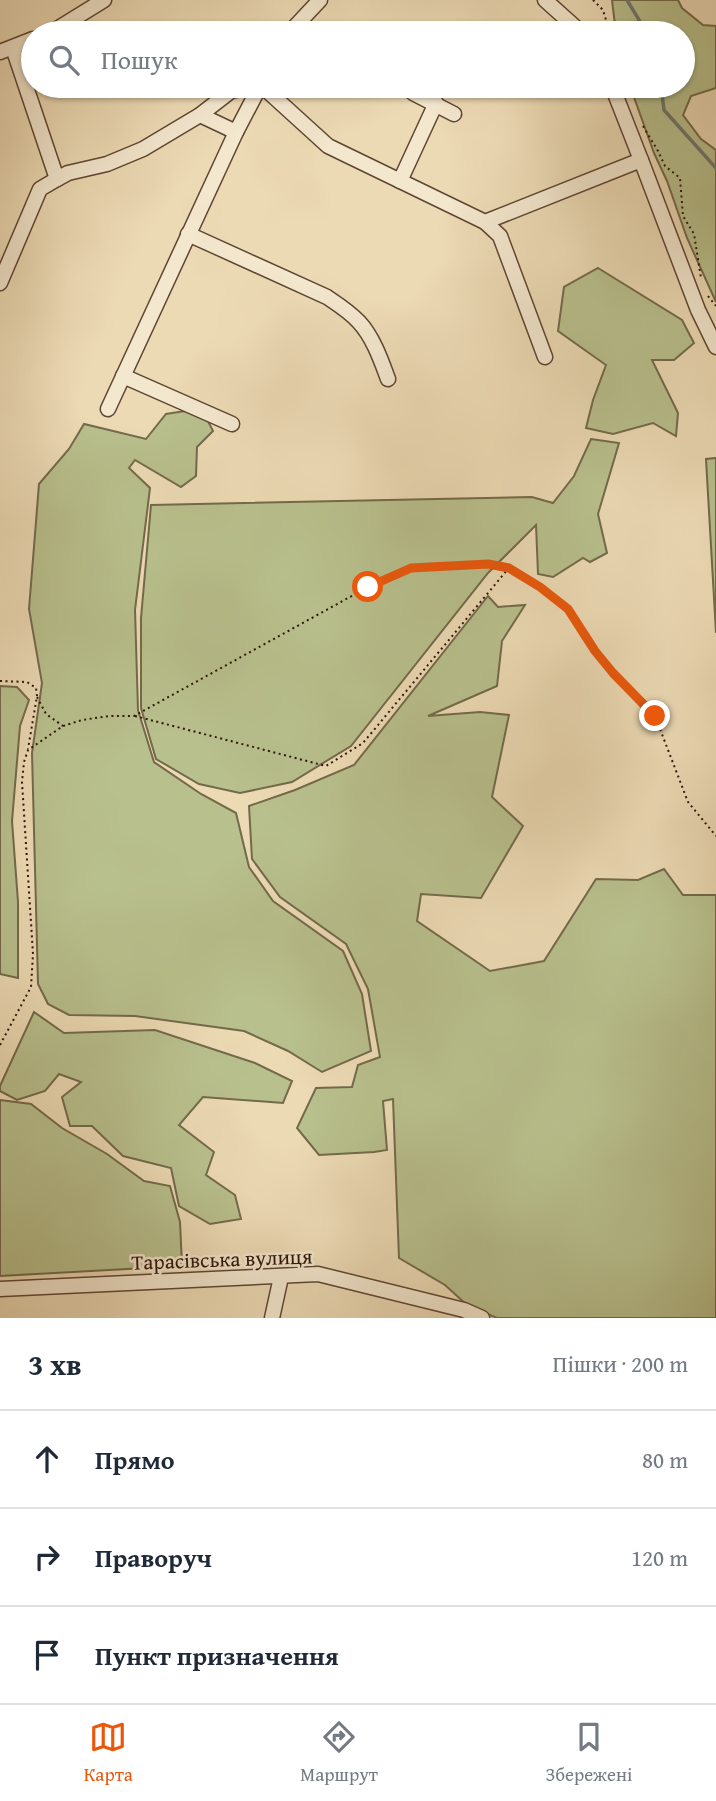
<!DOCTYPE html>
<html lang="uk">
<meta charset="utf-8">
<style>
:root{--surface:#fff;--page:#f2f2f3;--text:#1f2937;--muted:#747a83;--line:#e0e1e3;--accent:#ea580c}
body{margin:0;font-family:"Gentium Book Plus",serif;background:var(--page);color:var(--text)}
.stop{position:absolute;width:21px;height:21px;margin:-16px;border:5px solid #ea580c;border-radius:50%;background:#fff}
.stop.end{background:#ea580c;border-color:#fff;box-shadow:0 2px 7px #0008}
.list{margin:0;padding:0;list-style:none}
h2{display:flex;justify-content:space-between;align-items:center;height:91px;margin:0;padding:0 28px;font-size:30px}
h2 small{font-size:23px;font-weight:400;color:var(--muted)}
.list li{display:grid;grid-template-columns:46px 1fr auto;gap:21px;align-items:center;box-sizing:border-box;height:98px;padding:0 28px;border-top:2px solid var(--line)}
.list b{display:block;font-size:26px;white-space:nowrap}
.list em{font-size:23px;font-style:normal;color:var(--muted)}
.icon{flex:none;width:38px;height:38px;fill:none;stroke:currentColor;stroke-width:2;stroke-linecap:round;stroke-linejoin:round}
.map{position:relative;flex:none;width:716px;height:1318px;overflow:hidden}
.search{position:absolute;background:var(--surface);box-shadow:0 2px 5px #0004;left:21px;right:21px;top:21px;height:77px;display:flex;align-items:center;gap:18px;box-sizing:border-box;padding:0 24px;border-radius:38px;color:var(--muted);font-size:26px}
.sheet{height:385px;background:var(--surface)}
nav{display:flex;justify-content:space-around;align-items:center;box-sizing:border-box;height:98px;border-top:2px solid var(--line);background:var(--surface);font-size:19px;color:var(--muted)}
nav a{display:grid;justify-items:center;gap:4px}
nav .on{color:var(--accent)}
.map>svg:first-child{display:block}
.green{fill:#b8c08d;stroke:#736a4a;stroke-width:2}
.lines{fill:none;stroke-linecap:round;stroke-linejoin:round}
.stream{stroke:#6f776f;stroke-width:3.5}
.minor-casing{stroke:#5e4632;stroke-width:17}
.path{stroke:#2e1407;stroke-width:2;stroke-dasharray:2 3.5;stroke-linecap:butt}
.minor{stroke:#f3e7ce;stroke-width:14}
.route{stroke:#ea580c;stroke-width:9}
.labels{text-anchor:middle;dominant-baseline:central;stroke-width:5;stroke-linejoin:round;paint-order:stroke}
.street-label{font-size:21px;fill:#2e1407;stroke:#f3e7ce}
</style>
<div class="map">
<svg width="716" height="1318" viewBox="0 0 716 1318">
<rect width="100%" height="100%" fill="#ecdab4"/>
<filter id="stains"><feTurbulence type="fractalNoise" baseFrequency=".00286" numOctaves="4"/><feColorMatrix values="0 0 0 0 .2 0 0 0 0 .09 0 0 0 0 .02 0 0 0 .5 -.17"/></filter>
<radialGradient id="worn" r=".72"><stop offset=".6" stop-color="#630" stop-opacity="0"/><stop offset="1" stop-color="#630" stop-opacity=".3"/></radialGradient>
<!-- green -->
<g class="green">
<polygon points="612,0 678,0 682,8 703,25 716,26 716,88 691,96 683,115 701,139 716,150 716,302 687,238 667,181 654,153 630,86 683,86 683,33 616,33"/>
<polygon points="598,268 682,320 694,343 674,360 652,360 678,413 676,436 653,423 613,434 586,428 593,400 606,365 558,331 564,287"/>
<polygon points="185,411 207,419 213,431 197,447 196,476 181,487 135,460 129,468 150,488 135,610 138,710 154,762 201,794 236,813 249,867 273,901 343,951 362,994 371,1051 322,1072 288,1051 244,1031 135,1016 69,1015 48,1004 38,984 32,753 42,683 29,609 39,484 69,449 84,424 146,439 166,414"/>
<polygon points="591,439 619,443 598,514 607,553 590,562 583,558 553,577 538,574 536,525 488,573 351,746 292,782 240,793 199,784 156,759 141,708 141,618 151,505 532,497 553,503 574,476"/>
<polygon points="716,458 716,633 706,459"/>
<polygon points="488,596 498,607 525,605 502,641 497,686 428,716 480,712 509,715 492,797 523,826 481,898 421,894 417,921 490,971 544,961 596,879 638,880 664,869 683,895 716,895 716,1318 497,1318 468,1306 445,1285 399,1258 393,1099 383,1101 387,1150 374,1152 319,1155 297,1128 316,1088 352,1087 358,1065 380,1057 368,989 346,944 280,897 252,859 249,806 295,790 354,765"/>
<polygon points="0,686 17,687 29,700 20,726 12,821 18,902 18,978 0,974"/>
<polygon points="34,1012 64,1033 155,1030 255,1063 292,1081 283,1103 203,1097 179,1125 214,1152 206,1175 235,1195 241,1219 210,1224 179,1206 171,1168 123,1156 92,1126 70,1126 62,1097 81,1082 59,1074 45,1091 17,1100 0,1091 0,1086"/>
<polygon points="0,1100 31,1104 62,1128 107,1154 144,1181 170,1186 180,1222 182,1266 0,1276"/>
</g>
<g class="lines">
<!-- stream -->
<g class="stream">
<polyline points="627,0 647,33"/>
<polyline points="661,86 664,110 716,168"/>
</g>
<defs>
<g id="minor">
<polyline points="545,0 574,26 579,33"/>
<polyline points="47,33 57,29 104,0"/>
<polyline points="289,33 320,0"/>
<polyline points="0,52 33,39"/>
<polyline points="262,86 328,146 485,222 641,160 612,86"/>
<polyline points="413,93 454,114"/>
<polyline points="200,115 236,132"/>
<polyline points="641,160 698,310 716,347"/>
<polyline points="57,179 68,173 107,164 143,149 200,115 231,91 256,86"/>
<polyline points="400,181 436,103"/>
<polyline points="485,222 500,236 545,357"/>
<path d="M188,234L327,297C339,305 350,312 359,322C373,337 381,360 388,379"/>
<polyline points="0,283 40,189 57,179 13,48"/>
<polyline points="123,376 232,424"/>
<polyline points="108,409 236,132 260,86"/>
<polyline points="0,1289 318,1274 464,1310 482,1318"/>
<polyline points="272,1318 281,1277"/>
</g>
</defs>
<!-- minor casing -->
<use href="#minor" class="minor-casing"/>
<!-- path -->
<g class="path">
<polyline points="593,0 603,10 610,33"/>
<polyline points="643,126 658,151 665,166 680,178 683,216 694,234 701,278"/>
<polyline points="708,296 716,306"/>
<polyline points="0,681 27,682 36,688 37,696 28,749"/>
<polyline points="37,697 46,714 63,726"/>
<polyline points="135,716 326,766 363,743 508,569"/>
<polyline points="0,1045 31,987 33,954 22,782 24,762 28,750 63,726 82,720 109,716 134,716 368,587 411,568 488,564 509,568 539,587 568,609 595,651 613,673 655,716 688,802 716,836"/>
</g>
<!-- minor -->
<use href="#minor" class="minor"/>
</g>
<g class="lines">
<!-- route -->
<polyline class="route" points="368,587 411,568 488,564 509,568 540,587 568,609 595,651 613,673 655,716"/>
</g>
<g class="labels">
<!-- street labels -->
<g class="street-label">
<text transform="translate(222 1259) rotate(-2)">Тарасівська вулиця</text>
</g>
</g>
<rect width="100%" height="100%" filter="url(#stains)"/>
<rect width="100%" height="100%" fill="url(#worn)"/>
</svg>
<div class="stop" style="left:368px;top:587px"></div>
<div class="stop end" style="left:655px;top:716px"></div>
<div class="search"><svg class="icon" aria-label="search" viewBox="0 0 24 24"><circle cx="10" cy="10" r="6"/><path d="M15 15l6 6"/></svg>Пошук</div>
</div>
<section class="sheet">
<h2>3 хв<small>Пішки · 200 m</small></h2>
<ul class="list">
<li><svg class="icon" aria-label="ahead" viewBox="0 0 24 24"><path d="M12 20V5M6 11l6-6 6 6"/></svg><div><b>Прямо</b></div><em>80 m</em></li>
<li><svg class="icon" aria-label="right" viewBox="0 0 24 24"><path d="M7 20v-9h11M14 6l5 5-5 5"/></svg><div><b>Праворуч</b></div><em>120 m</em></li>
<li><svg class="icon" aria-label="arrive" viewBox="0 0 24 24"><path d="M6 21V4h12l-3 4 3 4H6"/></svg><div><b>Пункт призначення</b></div></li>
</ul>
</section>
<nav>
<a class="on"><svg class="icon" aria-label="map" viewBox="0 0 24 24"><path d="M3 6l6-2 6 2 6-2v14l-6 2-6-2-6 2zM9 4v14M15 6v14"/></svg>Карта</a>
<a><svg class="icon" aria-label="directions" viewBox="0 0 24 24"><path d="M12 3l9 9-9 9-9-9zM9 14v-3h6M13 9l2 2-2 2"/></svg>Маршрут</a>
<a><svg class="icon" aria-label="saved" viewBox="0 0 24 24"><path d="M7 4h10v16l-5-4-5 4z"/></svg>Збережені</a>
</nav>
